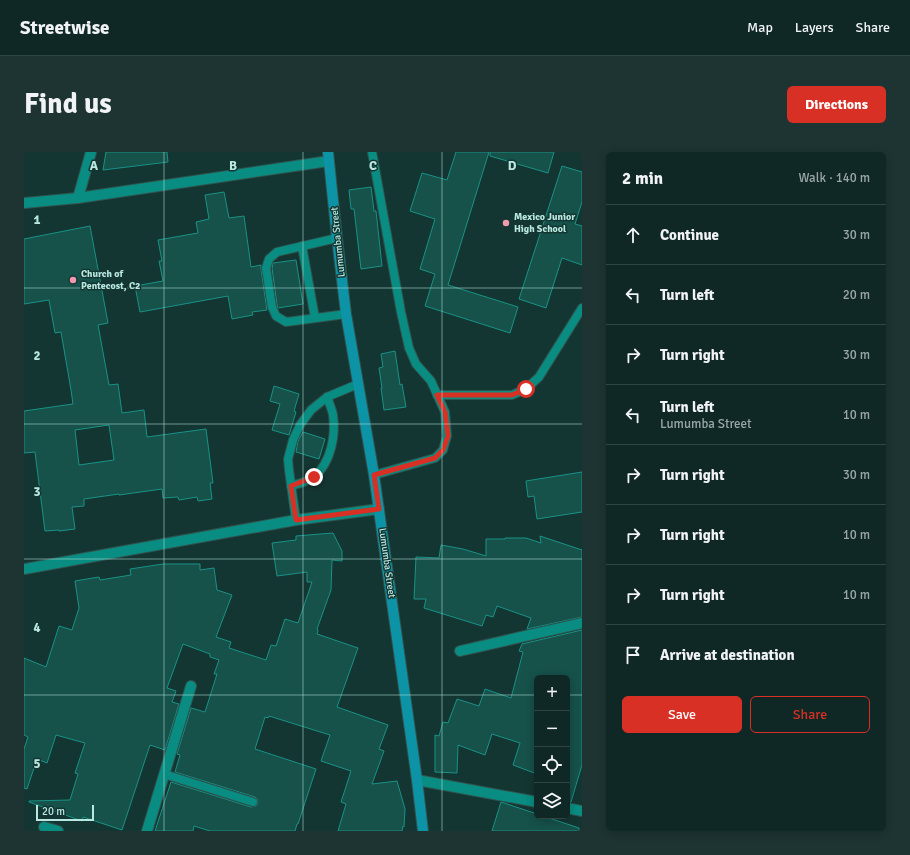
<!DOCTYPE html>
<meta charset="utf-8">
<style>
:root{--surface:#0f2826;--page:#1d3432;--text:#f1f3f6;--muted:#9ba6a7;--line:#2f4443;--accent:#d93025}
body{margin:0;font-family:Signika,sans-serif;background:var(--page);color:var(--text)}
.controls{position:absolute;right:12px;bottom:12px;display:grid;overflow:hidden;border-radius:6px;box-shadow:0 2px 10px #0003}
.controls button{width:36px;height:36px;display:grid;place-items:center;padding:0;border:0;border-bottom:1px solid var(--line);background:var(--surface);color:var(--text);font:20px sans-serif}
.scale{position:absolute;left:12px;bottom:10px;width:58px;box-sizing:border-box;padding-left:4px;border:2px solid #b8e8e0;border-top:0;font-size:11px;line-height:14px;white-space:nowrap;color:#b8e8e0;-webkit-text-stroke:3px #143632;paint-order:stroke}
.stop{position:absolute;width:12px;height:12px;margin:-9px;border:3px solid #d93025;border-radius:50%;background:#fff}
.stop.end{background:#d93025;border-color:#fff;box-shadow:0 1px 4px #0008}
.list{margin:0;padding:0;list-style:none}
h2{display:flex;justify-content:space-between;align-items:center;height:52px;margin:0;padding:0 16px;font-size:17px}
h2 small{font-size:13px;font-weight:400;color:var(--muted)}
.list li{display:grid;grid-template-columns:26px 1fr auto;gap:12px;align-items:center;box-sizing:border-box;height:60px;padding:0 16px;border-top:1px solid var(--line)}
.list b{display:block;font-size:15px;white-space:nowrap}
.list p{margin:0;font-size:13px;white-space:nowrap;color:var(--muted)}
.list em{font-size:13px;font-style:normal;color:var(--muted)}
.actions{display:flex;gap:8px;padding:12px 16px}
.actions a{flex:1;padding:9px 0;border:1px solid var(--accent);border-radius:6px;text-align:center;font-size:14px;color:var(--accent)}
.actions .main{background:var(--accent);color:#fff}
.icon{flex:none;width:22px;height:22px;fill:none;stroke:currentColor;stroke-width:2;stroke-linecap:round;stroke-linejoin:round}
.map{position:relative;flex:none;width:558px;height:679px;overflow:hidden;border-radius:6px}
header{display:flex;align-items:center;gap:24px;box-sizing:border-box;height:56px;padding:0 20px;background:var(--surface);border-bottom:1px solid var(--line)}
header strong{font-size:19px}
nav{display:flex;gap:22px;margin-inline-start:auto;font-size:14px}
.intro{display:flex;align-items:center;justify-content:space-between;box-sizing:border-box;height:96px;padding:0 24px}
h1{margin:0;font-size:28px}
.button{padding:10px 18px;border-radius:6px;background:var(--accent);color:#fff;font-size:14px;font-weight:700}
main{display:flex;gap:24px;padding:0 24px}
aside{flex:1;background:var(--surface);border-radius:6px;box-shadow:0 2px 10px #0003}
.map>svg:first-child{display:block}
.building{fill:#16514a;stroke:#199287;fill-rule:evenodd}
.lines{fill:none;stroke-linecap:round;stroke-linejoin:round}
.service-casing{stroke:#30524d;stroke-width:10}
.minor-casing{stroke:#30524d;stroke-width:12}
.tertiary-casing{stroke:#30524d;stroke-width:12}
.secondary-casing{stroke:#30524d;stroke-width:12}
.service{stroke:#098c81;stroke-width:8}
.minor{stroke:#098c81;stroke-width:10}
.tertiary{stroke:#098c81;stroke-width:10}
.secondary{stroke:#0d93a6;stroke-width:10}
.route{stroke:#d93025;stroke-width:5}
.grid{fill:none;stroke:#b8e8e0;stroke-width:1;stroke-opacity:0.55}
.poi-dot{fill:#f29aae;stroke:#143632;stroke-width:1.5}
.labels{text-anchor:middle;dominant-baseline:central;stroke-width:3;stroke-linejoin:round;paint-order:stroke}
.poi-label{font-size:10px;font-weight:bold;fill:#b8e8e0;stroke:#143632;text-anchor:start}
.street-label{font-size:10px;fill:#b8e8e0;stroke:#143632}
.grid-label{font-size:13px;text-anchor:middle;font-weight:bold;fill:#b8e8e0;stroke:#143632;stroke-width:3;stroke-linejoin:round;paint-order:stroke}
</style>
<header>
<strong>Streetwise</strong>
<nav><a>Map</a><a>Layers</a><a>Share</a></nav>
</header>
<div class="intro"><h1>Find us</h1><a class="button">Directions</a></div>
<main>
<div class="map">
<svg width="558" height="679" viewBox="0 0 558 679">
<rect width="100%" height="100%" fill="#143632"/>
<!-- building -->
<g class="building">
<polygon points="82,0 143,0 144,10 79,18"/>
<polygon points="432,0 465,0 424,133 494,155 486,181 401,154 411,122 396,117 411,67 386,59 398,21 423,28"/>
<polygon points="466,0 530,0 524,21 466,4"/>
<polygon points="538,14 558,20 558,50 551,72 558,74 558,113 538,106 522,156 495,147"/>
<polygon points="347,35 350,59 352,59 358,114 337,117 330,57 327,57 325,38"/>
<polygon points="200,40 205,66 220,64 227,115 237,113 237,117 243,158 228,160 229,163 208,167 204,144 116,160 111,134 139,129 135,109 138,109 134,88 174,81 172,70 185,67 181,43"/>
<path d="M66,74L84,171L74,173L85,233L94,232L98,261L120,258L123,285L182,277L189,331H186L188,347L174,349L173,345L155,348L154,345L139,346L138,337L95,343V342L60,347V354L48,355L51,377L35,379V378L21,379L11,300L0,301V259L49,252L47,238L37,180L31,181L25,148L0,152V87ZM85,273L90,308L55,313L51,278Z"/>
<polygon points="272,108 279,152 254,156 253,153 248,116 249,111"/>
<polygon points="371,199 376,233 378,232 382,255 360,258 357,236 358,236 355,216 359,215 357,202"/>
<polygon points="250,234 275,242 270,259 272,260 265,283 248,278 256,252 246,249"/>
<polygon points="279,280 301,287 295,307 272,300 274,289"/>
<polygon points="558,320 558,360 513,367 510,344 504,345 502,329"/>
<polygon points="309,381 318,399 318,409 308,408 307,438 293,477 294,478 293,482 334,496 313,555 364,573 355,597 360,599 348,632 373,629 381,657 380,675 379,674 378,679 314,679 322,652 317,650 327,619 297,609 306,583 245,564 244,566 241,565 231,597 292,617 274,672 273,672 271,679 186,679 170,674 169,679 131,679 147,630 227,655 232,654 234,651 233,647 231,645 151,620 156,603 153,602 167,556 181,560 193,522 190,522 195,508 186,505 186,502 159,492 143,536 152,539 148,550 155,552 141,598 126,593 98,678 59,665 58,669 5,650 5,649 46,648 54,622 51,621 61,591 32,583 23,611 13,607 3,637 0,636 0,597 4,585 0,583 0,506 22,515 35,474 48,478 55,456 51,429 75,425 76,428 107,423 106,417 139,412 176,412 176,418 190,416 193,438 208,443 192,485 207,490 205,496 242,508 247,493 252,494 261,467 274,471 288,430 283,430 283,420 253,424 248,391 272,388 272,384"/>
<polygon points="516,384 558,398 558,465 503,477 507,466 473,454 469,465 462,463 458,474 400,456 402,447 390,447 392,405 415,406 417,393 439,397 462,404 462,387 481,387 481,386 502,386 517,391"/>
<polygon points="558,478 558,613 547,650 543,649 543,526 513,526 513,622 489,613 496,591 468,582 461,603 434,593 433,621 411,620 411,583 415,584 419,570 424,571 433,547 455,554 461,537 487,546 499,500 495,499 498,492"/>
<polygon points="477,650 513,662 513,664 519,664 555,676 555,679 468,679"/>
</g>
<g class="lines">
<defs>
<g id="service">
<polyline points="348,0 377,160 385,196 392,212 407,229 421,260 423,284 419,298 411,306 350,323"/>
<polyline points="313,86 253,100 245,107 242,116 248,155 252,164 262,170 322,162"/>
<polyline points="278,94 291,166"/>
<polyline points="413,243 488,243 502,237 515,225 558,156"/>
<path d="M267,334C274,332 286,329 291,324C307,310 312,283 309,263C308,257 305,251 303,245"/>
<polyline points="272,368 265,318 264,307 269,288 276,273 287,258 303,245 334,232"/>
<polyline points="140,622 229,650"/>
</g>
<g id="minor">
<polyline points="54,46 67,0"/>
<polyline points="0,51 54,46 305,9"/>
<polyline points="436,499 558,471"/>
<polyline points="393,628 513,650"/>
<polyline points="543,656 558,659"/>
<polyline points="20,675 34,679"/>
<polyline points="123,679 167,534"/>
</g>
<polyline id="tertiary" points="0,417 272,368 355,357"/>
<polyline id="secondary" points="304,0 313,86 322,162 350,323 393,628 399,679"/>
</defs>
<!-- service casing -->
<use href="#service" class="service-casing"/>
<!-- minor casing -->
<use href="#minor" class="minor-casing"/>
<!-- tertiary casing -->
<use href="#tertiary" class="tertiary-casing"/>
<!-- secondary casing -->
<use href="#secondary" class="secondary-casing"/>
<!-- service -->
<use href="#service" class="service"/>
<!-- minor -->
<use href="#minor" class="minor"/>
<!-- tertiary -->
<use href="#tertiary" class="tertiary"/>
<!-- secondary -->
<use href="#secondary" class="secondary"/>
</g>
<g class="lines">
<!-- route -->
<polyline class="route" points="290,325 267,334 272,368 355,357 350,323 411,306 419,298 424,284 421,260 413,243 488,243 502,237"/>
</g>
<!-- grid -->
<path class="grid" d="M140,0V679M279,0V679M418,0V679M0,136H558M0,272H558M0,407H558M0,543H513M543,543H558"/>
<!-- markers -->
<g class="poi-dot">
<circle cx="482" cy="71" r="4"/>
<circle cx="49" cy="128" r="4"/>
</g>
<g class="labels">
<!-- poi labels -->
<g class="poi-label">
<text x="490" y="65">Mexico Junior<tspan x="490" dy="12">High School</tspan></text>
<text x="57" y="122">Church of<tspan x="57" dy="12">Pentecost, C2</tspan></text>
</g>
<!-- street labels -->
<g class="street-label">
<text transform="translate(314 90) rotate(-96)">Lumumba Street</text>
<text transform="translate(363 411) rotate(82)">Lumumba Street</text>
</g>
</g>
<g class="grid-label">
<text x="70" y="18">A</text>
<text x="209" y="18">B</text>
<text x="349" y="18">C</text>
<text x="488" y="18">D</text>
<text x="13" y="72">1</text>
<text x="13" y="208">2</text>
<text x="13" y="344">3</text>
<text x="13" y="480">4</text>
<text x="13" y="616">5</text>
</g>
</svg>
<div class="controls">
<button>+</button>
<button>−</button>
<button><svg class="icon" aria-label="locate" viewBox="0 0 24 24"><circle cx="12" cy="12" r="6"/><path d="M12 2v4M12 18v4M2 12h4M18 12h4"/></svg></button>
<button><svg class="icon" aria-label="layers" viewBox="0 0 24 24"><path d="M12 4l9 5-9 5-9-5zM3 14l9 5 9-5"/></svg></button>
</div>
<div class="scale">20 m</div>
<div class="stop" style="left:502px;top:237px"></div>
<div class="stop end" style="left:290px;top:325px"></div>
</div>
<aside>
<h2>2 min<small>Walk · 140 m</small></h2>
<ul class="list">
<li><svg class="icon" aria-label="ahead" viewBox="0 0 24 24"><path d="M12 20V5M6 11l6-6 6 6"/></svg><div><b>Continue</b></div><em>30 m</em></li>
<li><svg class="icon" aria-label="left" viewBox="0 0 24 24"><path d="M17 20v-9H6M10 6l-5 5 5 5"/></svg><div><b>Turn left</b></div><em>20 m</em></li>
<li><svg class="icon" aria-label="right" viewBox="0 0 24 24"><path d="M7 20v-9h11M14 6l5 5-5 5"/></svg><div><b>Turn right</b></div><em>30 m</em></li>
<li><svg class="icon" aria-label="left" viewBox="0 0 24 24"><path d="M17 20v-9H6M10 6l-5 5 5 5"/></svg><div><b>Turn left</b><p>Lumumba Street</p></div><em>10 m</em></li>
<li><svg class="icon" aria-label="right" viewBox="0 0 24 24"><path d="M7 20v-9h11M14 6l5 5-5 5"/></svg><div><b>Turn right</b></div><em>30 m</em></li>
<li><svg class="icon" aria-label="right" viewBox="0 0 24 24"><path d="M7 20v-9h11M14 6l5 5-5 5"/></svg><div><b>Turn right</b></div><em>10 m</em></li>
<li><svg class="icon" aria-label="right" viewBox="0 0 24 24"><path d="M7 20v-9h11M14 6l5 5-5 5"/></svg><div><b>Turn right</b></div><em>10 m</em></li>
<li><svg class="icon" aria-label="arrive" viewBox="0 0 24 24"><path d="M6 21V4h12l-3 4 3 4H6"/></svg><div><b>Arrive at destination</b></div></li>
</ul>
<div class="actions"><a class="main">Save</a><a>Share</a></div>
</aside>
</main>
